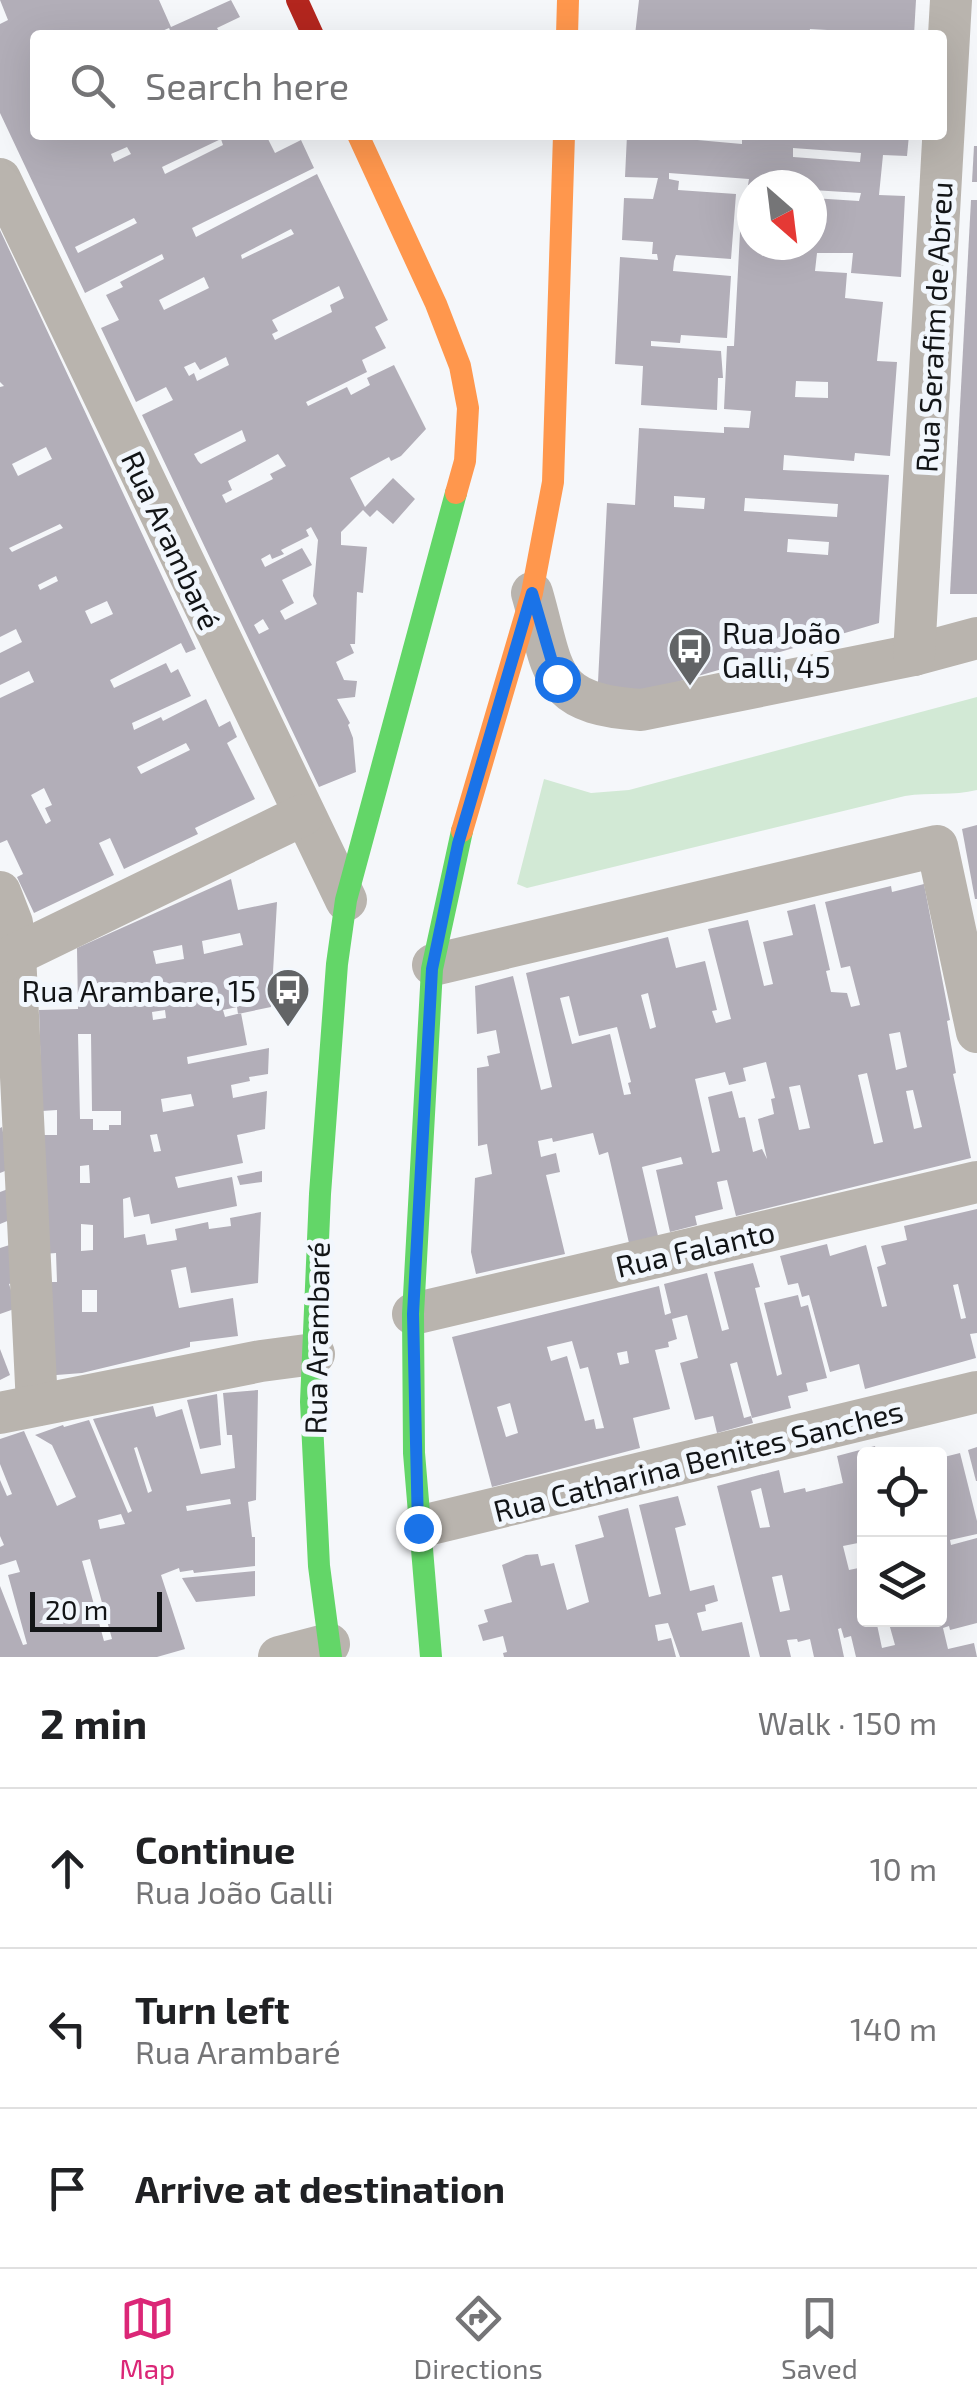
<!DOCTYPE html>
<meta charset="utf-8">
<style>
:root{--surface:#fff;--page:#f2f2f2;--text:#202124;--muted:#757577;--line:#e0e0e0;--accent:#db2777}
body{margin:0;font-family:"Exo 2",sans-serif;background:var(--page);color:var(--text)}
.controls{position:absolute;right:30px;bottom:30px;display:grid;overflow:hidden;border-radius:10px;box-shadow:0 10px 40px #0002}
.controls button{width:90px;height:90px;display:grid;place-items:center;padding:0;border:0;border-bottom:2px solid var(--line);background:var(--surface);color:var(--text);font:50px sans-serif}
.compass{position:absolute;left:737px;top:170px;width:90px;height:90px;border-radius:50%;background:var(--surface);box-shadow:0 10px 40px #0002;rotate:152deg}
.scale{position:absolute;left:30px;bottom:25px;width:132px;box-sizing:border-box;padding-left:10px;border:5px solid #131517;border-top:0;font-size:28px;line-height:35px;white-space:nowrap;color:#131517;-webkit-text-stroke:8px #f2f7fd;paint-order:stroke}
.stop{position:absolute;width:30px;height:30px;margin:-22px;border:8px solid #1a73e8;border-radius:50%;background:#fff}
.stop.end{background:#1a73e8;border-color:#fff;box-shadow:0 2px 10px #0008}
.list{margin:0;padding:0;list-style:none}
h2{display:flex;justify-content:space-between;align-items:center;height:130px;margin:0;padding:0 40px;font-size:42px}
h2 small{font-size:32px;font-weight:400;color:var(--muted)}
.list li{display:grid;grid-template-columns:65px 1fr auto;gap:30px;align-items:center;box-sizing:border-box;height:160px;padding:0 40px;border-top:2px solid var(--line)}
.list b{display:block;font-size:38px;white-space:nowrap}
.list p{margin:0;font-size:32px;white-space:nowrap;color:var(--muted)}
.list em{font-size:32px;font-style:normal;color:var(--muted)}
.icon{flex:none;width:55px;height:55px;fill:none;stroke:currentColor;stroke-width:2;stroke-linecap:round;stroke-linejoin:round}
.map{position:relative;flex:none;width:977px;height:1657px;overflow:hidden}
.search{position:absolute;background:var(--surface);box-shadow:0 10px 40px #0002;left:30px;right:30px;top:30px;height:110px;display:flex;align-items:center;gap:25px;box-sizing:border-box;padding:0 35px;border-radius:10px;color:var(--muted);font-size:38px}
.sheet{height:610px;background:var(--surface)}
nav{display:flex;justify-content:space-around;align-items:center;box-sizing:border-box;height:140px;border-top:2px solid var(--line);background:var(--surface);font-size:28px;color:var(--muted)}
nav a{display:grid;justify-items:center;gap:5px}
nav .on{color:var(--accent)}
.map>svg:first-child{display:block}
.green{fill:#d2e9d5}
.building{fill:#b2aeb8;fill-rule:evenodd}
.lines{fill:none;stroke-linecap:round;stroke-linejoin:round}
.street{stroke:#b9b4ae;stroke-width:42}
.fast{stroke:#63d668;stroke-width:22}
.slow{stroke:#ff974d;stroke-width:22}
.jam{stroke:#b3261e;stroke-width:22}
.route{stroke:#1a73e8;stroke-width:12}
.labels{text-anchor:middle;dominant-baseline:central;stroke-width:10;stroke-linejoin:round;paint-order:stroke}
.street-label{font-size:30px;fill:#131517;stroke:#f2f7fd}
.poi-label{font-size:30px;fill:#131517;stroke:#f2f7fd;text-anchor:start}
</style>
<div class="map">
<svg width="977" height="1657" viewBox="0 0 977 1657">
<rect width="100%" height="100%" fill="#f5f7fa"/>
<!-- green -->
<path class="green" d="M977,697V790C953,796 930,792 905,796L527,888L517,884L544,779L591,793L629,790Z"/>
<!-- building -->
<g class="building">
<path d="M0,0H159L171,27L231,0L240,17L217,28L221,35H172L169,28L153,35H35V135H266L275,153L301,140L314,168L192,228L196,237L317,174L388,320L375,327L386,348L362,360L367,372L306,402L308,406L347,387L351,395L370,385L367,378L394,365L426,429L401,456L391,461L389,457L350,478L365,507L393,478L415,499L393,524L377,510L370,517L363,510L341,532V545L367,547L363,593L357,592L355,644H350L354,653L336,662L344,680L357,681L355,697L337,699L350,723L348,725L353,738L356,772L319,787L142,415L173,400L166,387L136,402L101,328L119,320L106,295L123,287L120,282L164,259L162,254L85,293L0,113V24L8,20ZM221,139L223,145L165,174L162,167ZM127,147L131,154L114,162L111,154ZM134,218L137,223L78,253L75,247ZM291,229L294,234L242,259L241,255ZM204,277L209,288L164,310L159,300ZM339,286L344,298L330,305L332,312L275,340L272,334L278,331L272,320ZM226,357L229,365L197,381L194,373L189,376L184,367L195,362L200,370ZM242,430L246,441L201,464L198,461L194,454ZM278,454L286,466L270,474L273,479L226,503L222,495L232,490L228,481ZM311,527L318,540L313,596L317,604L285,620L280,611L294,603L282,580L312,565L302,548L265,567L261,559L270,554L272,559L284,554L281,550L309,536L306,530ZM263,619L269,629L259,634L254,625Z"/>
<polygon points="639,0 916,0 914,35 810,29 809,35 635,35"/>
<path d="M627,135H676L675,138L742,144V139L730,138V135H909L907,156L883,155L879,195L905,196L901,277L851,273L853,253H817L815,271L847,273L845,298L883,302L877,361L897,362L890,456L855,453L854,461L784,455L783,470L889,475L879,623L609,702L598,682L607,503L635,505L639,428L724,433V427L749,428L751,411L724,409L727,346H734L742,195L752,196V245H812V198L859,201L861,193L812,190V185H748L749,179L669,173V179L679,181L678,190L736,194L731,259L676,255L674,261L673,271L731,276L727,338L681,335L680,343L651,341V346L721,351L723,378H718L717,410L641,405L643,366L615,364L620,257L658,260L657,254H652L653,242L622,240L624,198L653,199L658,178L625,177ZM793,148L861,153L860,162L793,157ZM796,381L828,382V398L795,397ZM674,496L705,498L704,509L674,507ZM745,498L838,504L837,517L744,511ZM788,539L829,542L828,555L787,552Z"/>
<polygon points="974,146 977,146 977,182 972,182"/>
<polygon points="971,200 977,200 977,594 950,594"/>
<path d="M0,230L196,649L186,653L181,643L110,680L114,688L166,663L171,673L178,669L191,696L132,723L134,730L161,717L163,721L206,699L219,727L230,721L237,737L227,743L255,799L195,828L198,834L124,869L110,838L99,843L114,875L34,913L17,877L23,874L7,840L0,843V698L34,682L29,671L0,685V653L22,642L16,629L0,637V387L4,386L0,382ZM46,447L52,459L18,476L12,464ZM60,524L63,528L12,552L9,548ZM56,576L58,581L40,590L38,585ZM107,601L113,614L91,624L85,611ZM186,743L190,750L141,774L137,767ZM44,788L52,805L45,808L51,821L46,824L31,795Z"/>
<polygon points="977,825 977,899 975,899 962,829"/>
<path d="M231,879L238,910L277,902L271,1007L238,1014L237,1007L223,1010L225,1017L241,1013L247,1045L187,1057L188,1064L269,1048L268,1074L249,1077L250,1081L231,1085L233,1098L267,1091L265,1129L237,1135L243,1163L175,1177L178,1188L232,1177L237,1206L151,1224L149,1214L134,1217L130,1197L123,1199L124,1238L145,1234L147,1245L177,1240L175,1229L208,1222L209,1229L231,1226L230,1218L261,1212L258,1283L191,1293L186,1267L171,1270L179,1308L233,1298L238,1336L190,1342V1347L82,1373L44,1376L51,1282H57L56,1253L43,1254V1135H57V1110L42,1111L39,1010L78,1009L77,948ZM240,933L243,945L204,954L202,941ZM182,945L184,959L156,964L153,951ZM165,1010L166,1018L153,1020L152,1012ZM78,1034H91L92,1111H121V1125H109V1130H93V1119H80ZM191,1094L194,1106L163,1112L161,1099ZM157,1134L161,1151L154,1152L150,1135ZM89,1165L90,1183H80V1166ZM81,1224L93,1225V1250L81,1251ZM82,1290H97V1312H82Z"/>
<path d="M924,884L950,1020L947,1021L956,1073L953,1074L971,1158L736,1216L727,1180L717,1182L723,1209L695,1216L697,1225L670,1232L656,1170L683,1164L681,1157L642,1167L658,1236L629,1243L608,1152L599,1155L593,1133L553,1142L552,1138L538,1141L541,1157L556,1153L560,1172L546,1175L565,1254L476,1274L471,1252L475,1178L492,1174L487,1144L478,1146L477,1068L489,1066L487,1056L500,1053L496,1030L477,1034L475,986L513,976L541,1090L552,1087L526,973L668,937L676,968L705,961L717,1010L712,1011L716,1023L731,1019L708,929L748,920L764,986L773,984L763,942L793,935L787,911L815,904L830,970L826,971L831,992L847,993L851,1007L860,1005L850,966L841,968L825,902L891,886L892,892ZM648,993L656,1027L650,1029L641,995ZM569,996L579,1036L617,1027L631,1082L628,1083L631,1094L624,1095L610,1034L572,1044L560,998ZM900,1032L907,1067L896,1070L889,1034ZM766,1062L775,1098L771,1099L774,1114L758,1119L767,1159L762,1149L753,1152L745,1117L739,1118L732,1091L708,1097L720,1151L712,1153L695,1079L725,1072L729,1085L746,1081L743,1068ZM867,1073L883,1142L874,1144L858,1075ZM800,1085L810,1128L799,1130L789,1087ZM913,1090L922,1127L914,1129L906,1091Z"/>
<polygon points="2,1127 10,1169 0,1173 0,1128"/>
<polygon points="262,1171 262,1182 240,1185 237,1176"/>
<polygon points="16,1186 17,1217 0,1224 0,1192"/>
<path d="M977,1209V1333L970,1334L976,1358L865,1389L859,1364L830,1372L809,1295L802,1297L798,1283L788,1285L780,1256L827,1244L830,1256L866,1245L882,1307L887,1306L877,1267L886,1264L881,1246L907,1240L904,1226ZM958,1284L966,1318L961,1319L953,1285Z"/>
<polygon points="19,1242 21,1280 9,1284 17,1308 0,1314 0,1248"/>
<path d="M753,1263L760,1287L755,1288L777,1376L782,1374L764,1303L798,1295L801,1307L808,1305L827,1378L806,1383L808,1391L788,1396L791,1408L752,1418L737,1362L730,1364L744,1418L751,1416L753,1423L717,1433L713,1416L695,1420L680,1363L698,1358L687,1315L672,1319L677,1339L668,1342L669,1347L655,1350L670,1409L633,1418L640,1448L492,1487L452,1337L659,1286L665,1315L671,1313L664,1284L707,1273L722,1331L729,1329L714,1272ZM572,1341L580,1369L588,1367L604,1428L596,1429L594,1419L585,1421L567,1356L551,1361L547,1347ZM627,1351L629,1363L620,1365L617,1353ZM510,1403L518,1433L506,1437L497,1407Z"/>
<polygon points="0,1349 10,1375 0,1380"/>
<path d="M258,1390L256,1500L248,1502L252,1537H255V1566L194,1573L193,1570L180,1572L179,1568L161,1575L185,1649L157,1657H0V1586L23,1645L27,1644L8,1575L20,1572L16,1560L0,1565V1547L4,1545L0,1536V1480L7,1496L12,1494L0,1464V1439L24,1431L57,1506L76,1497L52,1445L35,1435L63,1425L64,1427L89,1420L128,1513L132,1511L93,1419L153,1406L156,1417L182,1409L201,1474L235,1468L232,1435H227L223,1393ZM137,1447L152,1491L148,1493L134,1448ZM230,1499L231,1504L187,1511L186,1506ZM121,1514L125,1524L100,1529L98,1520ZM90,1559L112,1639L104,1641L82,1561Z"/>
<polygon points="217,1394 221,1445 200,1449 187,1400"/>
<path d="M875,1446L877,1454H864V1620H876L882,1648L895,1645L888,1620H940V1458L960,1453L977,1521V1534L950,1540L951,1545L977,1538V1623L950,1630L949,1626L943,1628L948,1649L974,1643L977,1657H856L851,1636L844,1638L841,1628L838,1629L844,1657H814L810,1639L798,1642L797,1639L787,1640L791,1657H760L717,1486L779,1470L784,1493L805,1488L806,1492L843,1483L837,1456ZM761,1488L770,1527L760,1528L751,1491ZM858,1543L863,1567L849,1570L843,1546ZM782,1575L790,1610L780,1612L772,1577Z"/>
<polygon points="977,1447 977,1481 976,1481 968,1450"/>
<polygon points="678,1496 686,1525 675,1528 690,1591 714,1585 718,1601 705,1605 706,1611 697,1613 702,1631 742,1622 750,1657 680,1657 668,1623 655,1625 658,1641 671,1638 676,1657 504,1657 503,1653 507,1652 503,1636 483,1641 478,1625 488,1622 484,1610 512,1602 502,1565 526,1555 538,1554 541,1566 554,1563 567,1610 589,1602 575,1545 604,1537 598,1516 628,1508 649,1597 661,1594 639,1505"/>
<polygon points="255,1571 255,1596 196,1602 182,1578"/>
</g>
<g class="lines">
<!-- street -->
<g class="street">
<polyline points="0,179 346,900"/>
<path d="M532,593C555,672 546,704 641,710L914,655L977,638"/>
<polyline points="914,655 951,0"/>
<polyline points="0,892 12,923 15,954 37,1405"/>
<polyline points="0,962 303,815"/>
<polyline points="433,965 937,846 977,1032"/>
<polyline points="413,1314 977,1182"/>
<polyline points="0,1413 261,1361 314,1354"/>
<polyline points="418,1527 977,1392"/>
<polyline points="279,1657 329,1644"/>
</g>
<!-- fast -->
<g class="fast">
<polyline points="331,1657 319,1566 311,1402 320,1194 337,964 346,900 456,493"/>
<polyline points="431,1657 414,1453 413,1314 432,969 462,831"/>
</g>
<!-- slow -->
<g class="slow">
<polyline points="567,35 568,0"/>
<polyline points="358,135 436,304 460,366 468,408 465,461 456,493"/>
<polyline points="462,831 532,593 553,482 564,135"/>
</g>
<!-- jam -->
<polyline class="jam" points="297,0 313,35"/>
</g>
<g class="lines">
<!-- route -->
<polyline class="route" points="418,1528 413,1314 432,969 458,844 532,593 557,679"/>
</g>
<!-- icons -->
<defs>
<symbol id="bus-pin" viewBox="-11 -11 22 30"><path d="M0 17L-7.5 6A9.5 9.5 0 1 1 7.5 6Z" fill="#626466" stroke="#f2f7fd"/><path d="M-5-6H5V4H4V6H2V4H-2V6H-4V4H-5ZM-3.5-4V0h7V-4ZM-3.5 1.2v1.5H-2V1.2ZM2 1.2v1.5H3.5V1.2Z" fill="#fff"/></symbol>
</defs>
<g fill-rule="evenodd">
<use href="#bus-pin" x="665" y="624" width="50" height="68"/>
<use href="#bus-pin" x="263" y="965" width="50" height="68"/>
</g>
<g class="labels">
<!-- street labels -->
<g class="street-label">
<text transform="translate(933 327) rotate(-87)">Rua Serafim de Abreu</text>
<text transform="translate(172 540) rotate(65)">Rua Arambaré</text>
<text transform="translate(695 1248) rotate(-13)">Rua Falanto</text>
<text transform="translate(316 1338) rotate(-89)">Rua Arambaré</text>
<text transform="translate(698 1460) rotate(-14)">Rua Catharina Benites Sanches</text>
</g>
<!-- poi labels -->
<g class="poi-label">
<text x="722" y="632">Rua João<tspan x="722" dy="34">Galli, 45</tspan></text>
<text x="256" y="990" text-anchor="end">Rua Arambare, 15</text>
</g>
</g>
</svg>
<div class="controls">
<button><svg class="icon" aria-label="locate" viewBox="0 0 24 24"><circle cx="12" cy="12" r="6"/><path d="M12 2v4M12 18v4M2 12h4M18 12h4"/></svg></button>
<button><svg class="icon" aria-label="layers" viewBox="0 0 24 24"><path d="M12 4l9 5-9 5-9-5zM3 14l9 5 9-5"/></svg></button>
</div>
<svg class="compass" viewBox="-18 -18 36 36"><path d="M0-13l5 13h-10z" fill="#e53935"/><path d="M0 13l5-13h-10z" fill="#757577"/></svg>
<div class="scale">20 m</div>
<div class="stop" style="left:557px;top:679px"></div>
<div class="stop end" style="left:418px;top:1528px"></div>
<div class="search"><svg class="icon" aria-label="search" viewBox="0 0 24 24"><circle cx="10" cy="10" r="6"/><path d="M15 15l6 6"/></svg>Search here</div>
</div>
<section class="sheet">
<h2>2 min<small>Walk · 150 m</small></h2>
<ul class="list">
<li><svg class="icon" aria-label="ahead" viewBox="0 0 24 24"><path d="M12 20V5M6 11l6-6 6 6"/></svg><div><b>Continue</b><p>Rua João Galli</p></div><em>10 m</em></li>
<li><svg class="icon" aria-label="left" viewBox="0 0 24 24"><path d="M17 20v-9H6M10 6l-5 5 5 5"/></svg><div><b>Turn left</b><p>Rua Arambaré</p></div><em>140 m</em></li>
<li><svg class="icon" aria-label="arrive" viewBox="0 0 24 24"><path d="M6 21V4h12l-3 4 3 4H6"/></svg><div><b>Arrive at destination</b></div></li>
</ul>
</section>
<nav>
<a class="on"><svg class="icon" aria-label="map" viewBox="0 0 24 24"><path d="M3 6l6-2 6 2 6-2v14l-6 2-6-2-6 2zM9 4v14M15 6v14"/></svg>Map</a>
<a><svg class="icon" aria-label="directions" viewBox="0 0 24 24"><path d="M12 3l9 9-9 9-9-9zM9 14v-3h6M13 9l2 2-2 2"/></svg>Directions</a>
<a><svg class="icon" aria-label="saved" viewBox="0 0 24 24"><path d="M7 4h10v16l-5-4-5 4z"/></svg>Saved</a>
</nav>
